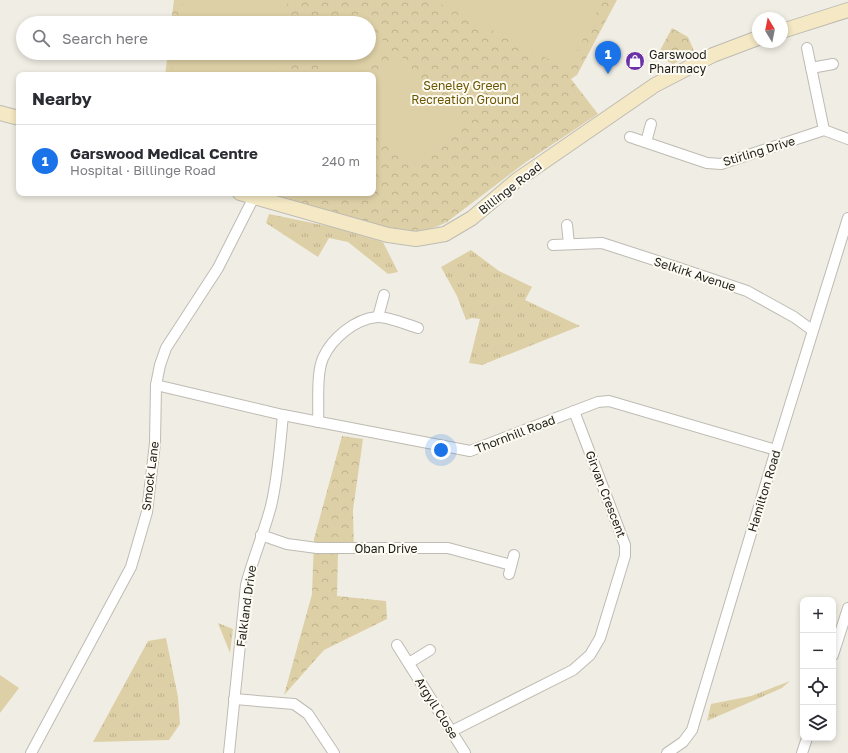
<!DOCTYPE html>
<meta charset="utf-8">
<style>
:root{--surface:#fff;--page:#f2f2f3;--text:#2b2b33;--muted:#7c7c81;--line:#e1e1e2;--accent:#1a73e8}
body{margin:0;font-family:"Golos Text",sans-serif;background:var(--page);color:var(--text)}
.controls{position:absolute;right:12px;bottom:12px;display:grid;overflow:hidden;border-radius:8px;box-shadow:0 2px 6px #0003}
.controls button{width:36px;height:36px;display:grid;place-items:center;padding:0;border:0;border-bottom:1px solid var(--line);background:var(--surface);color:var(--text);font:20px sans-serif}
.compass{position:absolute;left:752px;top:12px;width:36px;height:36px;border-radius:50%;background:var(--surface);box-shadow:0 2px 6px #0003;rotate:350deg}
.you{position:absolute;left:441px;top:450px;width:14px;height:14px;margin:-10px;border:3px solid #fff;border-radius:50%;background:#1a73e8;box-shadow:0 0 0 6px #1a73e833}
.badge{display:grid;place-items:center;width:26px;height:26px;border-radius:50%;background:var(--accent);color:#fff;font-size:13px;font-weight:700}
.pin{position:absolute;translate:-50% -33px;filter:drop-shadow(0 1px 2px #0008)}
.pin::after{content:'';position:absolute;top:21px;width:14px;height:12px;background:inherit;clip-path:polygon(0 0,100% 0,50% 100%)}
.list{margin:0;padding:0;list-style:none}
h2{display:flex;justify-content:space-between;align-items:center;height:52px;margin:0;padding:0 16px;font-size:17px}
h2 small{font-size:13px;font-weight:400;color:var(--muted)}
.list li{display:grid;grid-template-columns:26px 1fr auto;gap:12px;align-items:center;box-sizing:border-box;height:72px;padding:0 16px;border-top:1px solid var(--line)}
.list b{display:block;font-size:15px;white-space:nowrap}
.list p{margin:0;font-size:13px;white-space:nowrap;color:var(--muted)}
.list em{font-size:13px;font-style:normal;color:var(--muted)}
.icon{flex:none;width:22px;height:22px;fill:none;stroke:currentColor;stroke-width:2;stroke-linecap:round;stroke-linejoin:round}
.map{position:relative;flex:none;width:848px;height:753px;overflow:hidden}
.search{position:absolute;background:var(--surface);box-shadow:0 2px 6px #0003;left:16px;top:16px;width:360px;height:44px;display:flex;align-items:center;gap:10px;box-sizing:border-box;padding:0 14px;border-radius:22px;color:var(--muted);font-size:15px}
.panel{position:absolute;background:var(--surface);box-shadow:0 2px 6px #0003;left:16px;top:72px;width:360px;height:124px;border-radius:8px}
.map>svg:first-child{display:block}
.grass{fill:url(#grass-tufts)}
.forest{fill:url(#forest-crowns)}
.pitch{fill:#ded0a6}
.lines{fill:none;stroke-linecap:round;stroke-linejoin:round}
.street-casing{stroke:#bebbb3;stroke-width:12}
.secondary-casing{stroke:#bebbb3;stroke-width:16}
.street{stroke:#fff;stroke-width:10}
.secondary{stroke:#f4e9c4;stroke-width:14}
.labels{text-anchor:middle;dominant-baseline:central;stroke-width:4;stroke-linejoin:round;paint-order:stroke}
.poi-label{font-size:12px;fill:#1d1c19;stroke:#fdfbf2;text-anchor:start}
.park-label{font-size:12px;fill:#6a5500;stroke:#fdfbf2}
.street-label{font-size:12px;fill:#1d1c19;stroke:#fdfbf2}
</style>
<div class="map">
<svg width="848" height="753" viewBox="0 0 848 753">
<defs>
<pattern id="grass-tufts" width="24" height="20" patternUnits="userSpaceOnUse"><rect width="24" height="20" fill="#ded0a6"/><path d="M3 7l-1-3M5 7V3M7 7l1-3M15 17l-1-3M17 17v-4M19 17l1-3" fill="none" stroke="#beb28e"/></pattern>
<pattern id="forest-crowns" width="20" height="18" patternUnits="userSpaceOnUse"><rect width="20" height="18" fill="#ded0a6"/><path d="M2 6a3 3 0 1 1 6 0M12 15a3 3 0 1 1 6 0" fill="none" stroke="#beb28e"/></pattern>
</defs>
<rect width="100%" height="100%" fill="#f0ede4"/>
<!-- grass -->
<g class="grass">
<polygon points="269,214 332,227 383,242 398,272 388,274 348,242 329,238 318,257 266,223"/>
<polygon points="471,250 499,271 532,287 525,300 580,326 482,365 469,363 480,319 472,318 466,320 457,296 441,267"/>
<polygon points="218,623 233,629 230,653"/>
<polygon points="166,638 178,697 180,724 169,740 93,742 148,641"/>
<polygon points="790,681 782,688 707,721 711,704 751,696"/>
</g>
<!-- forest -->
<g class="forest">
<path d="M174,0H617L577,75L571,79L598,114L526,162L447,222C432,230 417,232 400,231L264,193H373V75H165L168,53H369V23H171Z"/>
<polygon points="672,28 688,37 695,53 673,64 657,56"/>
<polygon points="342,436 363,439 353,510 354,551 338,552 337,596 386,601 387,619 324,650 284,695 312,594 314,539"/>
</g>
<!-- pitch -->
<g class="pitch">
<polygon points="183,0 288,0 284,23 179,23"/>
<polygon points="437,0 603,0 568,69 437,2"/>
<polygon points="359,13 368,23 349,23"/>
<polygon points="369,24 390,49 360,75 331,75 313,54 369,53"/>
<polygon points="175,53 280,53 277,75 171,75"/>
<polygon points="398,53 460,123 412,166 373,122 372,75"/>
<polygon points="0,675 19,688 0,713"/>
</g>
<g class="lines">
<defs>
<g id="street">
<polyline points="807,48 824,130"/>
<polyline points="811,68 833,64"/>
<polyline points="630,137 707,163 721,164 824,130 848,139"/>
<polyline points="646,142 651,124"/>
<polyline points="567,225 569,244"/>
<polyline points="553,245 602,243 679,268 747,291 794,317 812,330"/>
<polyline points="378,317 384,295"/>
<polyline points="156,385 283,415 470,451 598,402 609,401 776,450"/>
<path d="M318,422C319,404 316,374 323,358C332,338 355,319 377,317C387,316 408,325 418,328"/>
<polyline points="261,535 287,544 317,548 448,548 511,565"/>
<polyline points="509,574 514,555"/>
<polyline points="397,645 465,753"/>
<polyline points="833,655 848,608"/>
<polyline points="409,663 430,650"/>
<polyline points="234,699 294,704 308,714 334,753"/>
<polyline points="452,731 573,670 590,655 600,638 625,556 625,545 574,411"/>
<polyline points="31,753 131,567 147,512 155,443 156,385 160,365 166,348 218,268 254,197"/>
<path d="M229,753L246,585C253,558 264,533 271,506C278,477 280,445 283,415"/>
<polyline points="667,753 683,742 692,730 776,450 848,218"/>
<polyline points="802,753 807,738"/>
</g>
<g id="secondary">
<polyline points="782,31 848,10"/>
<polyline points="0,113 19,118"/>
<polyline points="240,193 388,235 416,239 445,234 472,218 517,180 655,85 713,55 758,38"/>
</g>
</defs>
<!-- street casing -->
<use href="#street" class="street-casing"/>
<!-- secondary casing -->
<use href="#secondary" class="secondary-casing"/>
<!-- street -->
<use href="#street" class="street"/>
<!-- secondary -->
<use href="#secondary" class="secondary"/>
</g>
<!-- icons -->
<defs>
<symbol id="shop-disc" viewBox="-11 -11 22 22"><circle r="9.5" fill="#6b31a7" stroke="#fdfbf2"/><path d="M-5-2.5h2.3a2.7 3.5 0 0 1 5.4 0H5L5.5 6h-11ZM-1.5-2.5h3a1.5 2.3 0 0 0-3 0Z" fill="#fff"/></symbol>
</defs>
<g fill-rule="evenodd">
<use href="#shop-disc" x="624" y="50" width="22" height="22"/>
</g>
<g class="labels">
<!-- poi labels -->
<g class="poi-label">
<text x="649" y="54">Garswood<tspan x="649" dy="14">Pharmacy</tspan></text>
</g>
<!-- park labels -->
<g class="park-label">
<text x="465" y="85">Seneley Green<tspan x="465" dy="14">Recreation Ground</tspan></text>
</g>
<!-- street labels -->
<g class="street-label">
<text transform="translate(759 151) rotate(-17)">Stirling Drive</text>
<text transform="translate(510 188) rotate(-38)">Billinge Road</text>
<text transform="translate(695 274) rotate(18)">Selkirk Avenue</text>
<text transform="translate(515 434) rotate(-21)">Thornhill Road</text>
<text transform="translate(150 476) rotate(-83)">Smock Lane</text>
<text transform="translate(764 491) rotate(-73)">Hamilton Road</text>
<text transform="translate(606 494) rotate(69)">Girvan Crescent</text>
<text x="386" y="548">Oban Drive</text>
<text transform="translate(246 606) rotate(-82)">Falkland Drive</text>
<text transform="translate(437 708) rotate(58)">Argyll Close</text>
</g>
</g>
</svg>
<div class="controls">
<button>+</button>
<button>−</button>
<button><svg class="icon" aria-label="locate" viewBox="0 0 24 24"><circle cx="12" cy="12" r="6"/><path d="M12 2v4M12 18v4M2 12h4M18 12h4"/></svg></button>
<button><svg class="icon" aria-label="layers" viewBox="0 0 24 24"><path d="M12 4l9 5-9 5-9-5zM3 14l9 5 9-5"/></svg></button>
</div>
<svg class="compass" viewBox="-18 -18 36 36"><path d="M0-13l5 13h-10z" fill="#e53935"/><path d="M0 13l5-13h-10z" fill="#7c7c81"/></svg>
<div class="you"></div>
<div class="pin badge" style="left:608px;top:74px">1</div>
<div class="search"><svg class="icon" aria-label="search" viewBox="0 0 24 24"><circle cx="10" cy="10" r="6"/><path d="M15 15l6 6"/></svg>Search here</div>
<section class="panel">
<h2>Nearby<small></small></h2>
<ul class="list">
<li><span class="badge">1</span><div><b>Garswood Medical Centre</b><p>Hospital · Billinge Road</p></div><em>240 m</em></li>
</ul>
</section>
</div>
